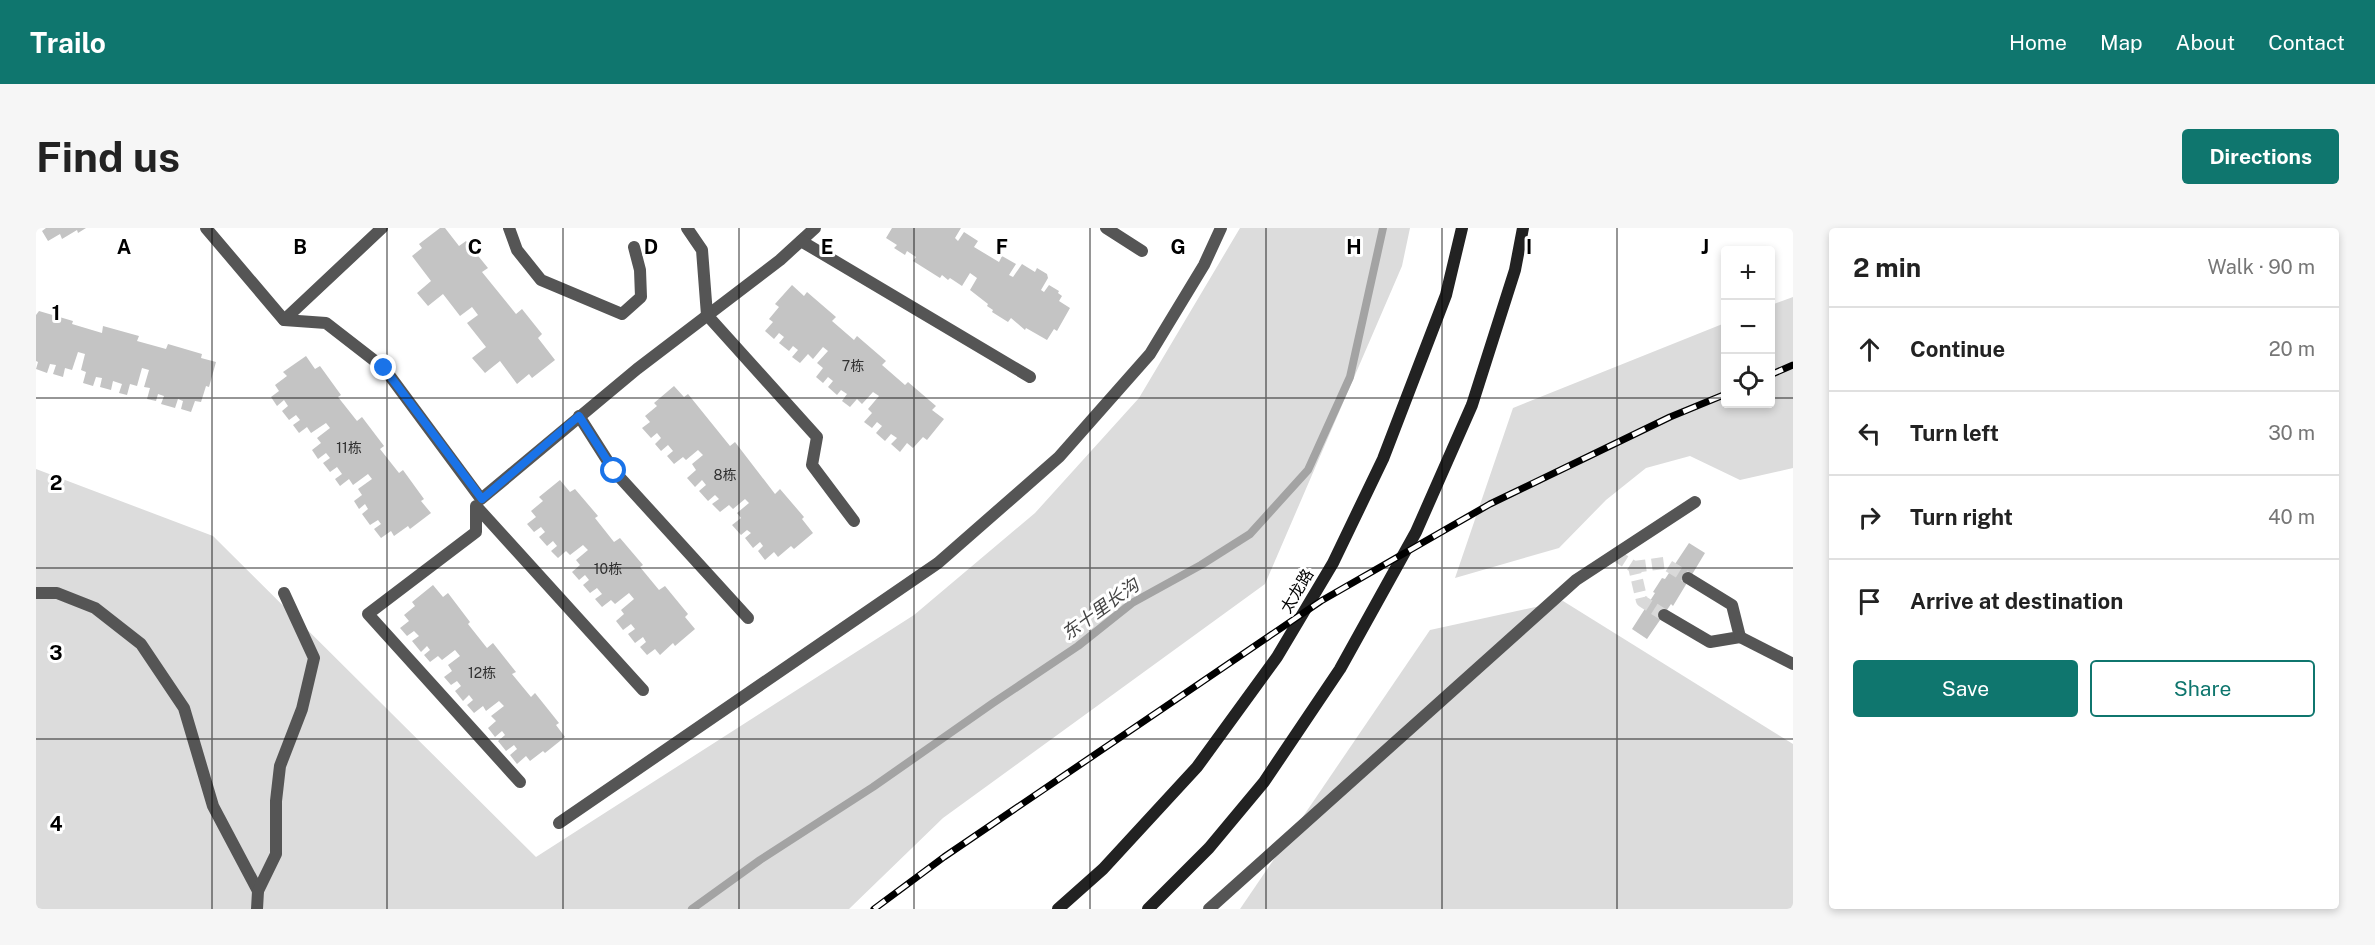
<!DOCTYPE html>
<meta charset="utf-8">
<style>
:root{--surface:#fff;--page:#f6f6f6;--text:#222;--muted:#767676;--line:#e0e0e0;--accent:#0f766e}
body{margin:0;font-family:"Public Sans","Noto Sans SC",sans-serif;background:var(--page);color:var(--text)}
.controls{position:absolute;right:18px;top:18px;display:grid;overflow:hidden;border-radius:6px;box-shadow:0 3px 9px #0003}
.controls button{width:54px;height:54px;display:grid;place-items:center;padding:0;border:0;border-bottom:2px solid var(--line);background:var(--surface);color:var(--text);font:30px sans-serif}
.stop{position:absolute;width:18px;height:18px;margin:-14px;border:4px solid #1a73e8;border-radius:50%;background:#fff}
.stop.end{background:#1a73e8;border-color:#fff;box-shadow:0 2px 6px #0008}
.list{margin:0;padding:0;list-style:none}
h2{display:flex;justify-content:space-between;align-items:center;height:78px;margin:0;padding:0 24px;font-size:26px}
h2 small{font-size:20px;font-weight:400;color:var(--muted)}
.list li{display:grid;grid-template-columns:39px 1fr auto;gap:18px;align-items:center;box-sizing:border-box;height:84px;padding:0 24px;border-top:2px solid var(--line)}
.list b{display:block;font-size:22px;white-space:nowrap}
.list em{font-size:20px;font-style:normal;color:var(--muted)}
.actions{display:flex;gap:12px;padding:18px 24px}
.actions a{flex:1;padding:14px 0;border:2px solid var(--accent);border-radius:6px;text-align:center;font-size:21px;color:var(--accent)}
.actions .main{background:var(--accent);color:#fff}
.icon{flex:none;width:33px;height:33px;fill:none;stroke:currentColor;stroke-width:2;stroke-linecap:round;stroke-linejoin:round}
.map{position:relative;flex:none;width:1757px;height:681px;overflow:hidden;border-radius:6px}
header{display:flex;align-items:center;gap:36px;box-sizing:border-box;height:84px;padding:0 30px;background:var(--accent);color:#fff}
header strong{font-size:28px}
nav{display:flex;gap:33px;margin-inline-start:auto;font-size:21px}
.intro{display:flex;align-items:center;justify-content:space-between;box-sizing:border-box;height:144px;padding:0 36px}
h1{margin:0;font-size:42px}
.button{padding:15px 27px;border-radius:6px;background:var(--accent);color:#fff;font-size:21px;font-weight:700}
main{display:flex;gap:36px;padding:0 36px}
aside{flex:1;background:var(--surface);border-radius:6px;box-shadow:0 3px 9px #0003}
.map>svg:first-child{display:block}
.green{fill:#dcdcdc}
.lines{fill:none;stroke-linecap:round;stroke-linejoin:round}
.stream{stroke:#a3a3a3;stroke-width:8}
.building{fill:#c4c4c4}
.street-tunnel{stroke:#d9d9d9;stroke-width:12;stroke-dasharray:12 6;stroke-linecap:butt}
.lane{stroke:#555;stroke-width:12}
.street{stroke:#555;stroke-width:12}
.secondary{stroke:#222;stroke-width:12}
.rail-casing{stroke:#000;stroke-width:7}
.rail{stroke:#fff;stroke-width:4.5;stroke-dasharray:14;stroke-linecap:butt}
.route{stroke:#1a73e8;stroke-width:8}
.grid{fill:none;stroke:#000;stroke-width:1.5;stroke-opacity:0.55}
.labels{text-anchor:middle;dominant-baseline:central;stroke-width:6;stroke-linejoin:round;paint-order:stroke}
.number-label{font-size:14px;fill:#313131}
.street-label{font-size:16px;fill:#000;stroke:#fff}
.water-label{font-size:18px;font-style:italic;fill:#444;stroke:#fff}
.grid-label{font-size:20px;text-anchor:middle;font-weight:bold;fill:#000;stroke:#fff;stroke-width:6;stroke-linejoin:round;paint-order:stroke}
</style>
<header>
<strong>Trailo</strong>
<nav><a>Home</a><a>Map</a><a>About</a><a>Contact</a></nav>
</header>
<div class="intro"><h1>Find us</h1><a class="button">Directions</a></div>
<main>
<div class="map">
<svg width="1757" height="681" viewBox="0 0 1757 681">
<rect width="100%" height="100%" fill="#fff"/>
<!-- green -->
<g class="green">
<polygon points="1204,0 1374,0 1366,38 1229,356 907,590 813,681 0,681 0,241 177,308 500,629 878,387 999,285 1103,170"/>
<polygon points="1757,69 1757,240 1704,252 1654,228 1610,240 1570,272 1523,320 1419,350 1477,180 1689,95 1690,176 1734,176 1735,77"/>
<polygon points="1527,373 1757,516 1757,681 1204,681 1394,402"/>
</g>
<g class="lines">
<!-- stream -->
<polyline class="stream" points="656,681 724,632 837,559 957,475 1042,418 1096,375 1165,337 1214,306 1272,242 1314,149 1347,0"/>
</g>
<!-- building -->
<g class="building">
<polygon points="10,0 50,0 42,5 41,2 26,11 24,6 12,13 6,3"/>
<polygon points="404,0 409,0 423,18 430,13 452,40 446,44 480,86 486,81 506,106 502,110 519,132 496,150 493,146 481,156 464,133 449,145 436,130 450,119 431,95 442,87 436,79 424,88 407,66 392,78 381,65 395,53 376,28 386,20 383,16"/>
<polygon points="856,0 925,0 919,10 922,13 928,4 942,13 938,19 963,34 966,28 980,36 973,47 977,49 986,36 999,44 1001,40 1011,46 1012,50 1005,62 1008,64 1013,57 1023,63 1022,65 1026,68 1023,73 1034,80 1021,103 1018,101 1011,112 990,100 989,102 975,90 972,94 956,84 957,82 951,78 952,76 934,62 941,50 934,45 926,58 914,50 912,52 906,47 904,50 877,33 880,29 871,23 869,27 858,20 861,17 850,10"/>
<polygon points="756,57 768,68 771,64 800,89 796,93 818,112 821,108 850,133 846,137 869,157 872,154 900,178 896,182 908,191 891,212 887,209 877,220 871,215 864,224 855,216 861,210 855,206 849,213 840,205 846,198 841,194 836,200 828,194 836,185 832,181 843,168 837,164 826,176 821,171 814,179 806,173 811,166 805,162 801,167 792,159 797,153 792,149 787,155 780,149 787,140 781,135 792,123 787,119 777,131 772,126 764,135 756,129 762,122 757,118 753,123 743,115 748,109 743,105 738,111 729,103 737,94 733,91 743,79 739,76"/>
<polygon points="3,83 37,93 36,96 66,105 67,98 103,108 101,113 130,121 132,116 166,126 165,130 180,134 173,159 170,158 165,174 159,173 155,184 145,181 147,173 142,171 139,180 125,176 128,168 122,166 120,173 111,171 114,160 108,159 113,142 106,140 101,158 94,156 91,167 83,165 86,156 77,153 75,162 64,159 66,150 60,149 57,158 47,155 50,144 45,142 49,126 42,124 36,142 29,140 27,149 17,146 20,137 14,136 11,145 0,141 2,134 0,133 0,87"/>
<polygon points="270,128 279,141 284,138 305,167 302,169 321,193 326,189 348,218 344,221 363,245 367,242 388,271 385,273 395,285 374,301 372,298 358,308 355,303 345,310 338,301 345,296 342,292 334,297 326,286 332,281 329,276 323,281 318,273 326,267 322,261 336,251 332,246 317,257 313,251 304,258 299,251 306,246 301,239 294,244 287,235 294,230 290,225 282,231 276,222 285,215 281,210 294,200 290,195 275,205 271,199 263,205 257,197 264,192 260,187 253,192 246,183 252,178 248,172 241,178 235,169 243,163 239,157 251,148 247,144"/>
<polygon points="638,158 648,169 652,166 694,218 699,214 739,266 744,261 768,289 766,291 777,305 758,321 755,318 742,329 738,324 729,332 722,323 727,318 724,314 717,320 709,310 715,305 711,302 705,307 696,297 705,290 701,285 713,275 709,271 697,281 693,277 684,284 676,276 683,271 679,267 672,273 663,263 670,257 666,252 659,259 651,250 660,242 656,236 667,227 662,222 650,232 647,229 638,236 631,228 637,223 632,217 625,223 619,216 625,210 621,205 615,210 606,200 614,194 609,188 621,178 618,175"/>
<polygon points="524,252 534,264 539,261 562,288 559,290 578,314 584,310 607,337 604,339 623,362 629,358 652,386 649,389 659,401 639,418 637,415 624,427 619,421 611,427 604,419 610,414 607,409 599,415 592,406 599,401 595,396 587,402 580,393 588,386 585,382 598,371 593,365 579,376 575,372 566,379 559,371 566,366 561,360 554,365 547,357 553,352 549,347 543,352 536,344 544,337 540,332 552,322 547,317 534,327 530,323 522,330 515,323 521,318 517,313 511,318 503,309 509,304 505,299 498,304 491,296 500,289 495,283 507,273 503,269"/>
<polygon points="1653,315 1669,325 1637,378 1635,376 1611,411 1596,401 1619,365 1617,364 1626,350 1629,351"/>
<polygon points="397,357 407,369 412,365 434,394 432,396 451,420 457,415 480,444 476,446 495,469 499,465 523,495 520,497 529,509 509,525 507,523 494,533 490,528 481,536 474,527 481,521 478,517 470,523 462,513 469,507 466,503 459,509 452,500 460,493 455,488 468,478 463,473 450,483 447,478 438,485 431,477 437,472 433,467 427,473 419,463 425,458 421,453 415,457 408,449 416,443 412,437 424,428 419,422 406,432 402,428 394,434 388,427 394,422 391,418 385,424 376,413 383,408 378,403 371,408 364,400 373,393 368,387 379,378 376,374"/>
</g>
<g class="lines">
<!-- street-tunnel -->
<g class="street-tunnel">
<polyline points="1579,327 1598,339 1606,373 1628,387"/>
<polyline points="1598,339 1628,335 1652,350"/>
</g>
<!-- lane -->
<g class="lane">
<polyline points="348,140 445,271 601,141 744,32 779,0"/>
<polyline points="0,365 21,365 59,380 105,416 148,480 177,578 222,663"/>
<polyline points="523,595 902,335 1023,229 1114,126 1168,37 1185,0"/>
<polyline points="221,681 222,663 240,626 240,573 244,538 266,481 278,430 248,365"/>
</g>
<!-- street -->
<g class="street">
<polyline points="170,0 248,92"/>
<polyline points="346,0 248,92 290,95 348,140"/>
<polyline points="473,0 481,22 505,52 586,86 605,69 604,42 598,19"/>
<polyline points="651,0 666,22 671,87 781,209 776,237 818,293"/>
<polyline points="1070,0 1106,23"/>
<polyline points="765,13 994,149"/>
<polyline points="543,188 578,243 712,390"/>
<polyline points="1628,387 1674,414 1704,409 1696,377 1652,350"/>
<polyline points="1704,409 1757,436"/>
<polyline points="484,554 332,386 440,304 440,278 607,462"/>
<polyline points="1173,681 1540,352 1659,274"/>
</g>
<!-- secondary -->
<g class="secondary">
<polyline points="1022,681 1067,641 1161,539 1241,429 1297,335 1347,231 1410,67 1426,0"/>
<polyline points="1112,681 1173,620 1228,554 1304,441 1380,304 1436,177 1479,42 1487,0"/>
</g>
<defs>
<g id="rail">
<polyline points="1734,147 1757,137"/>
<polyline points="838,681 908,629 1285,373 1454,276 1634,189 1690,166"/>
</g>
</defs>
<!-- rail casing -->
<use href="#rail" class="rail-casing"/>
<!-- rail -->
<use href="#rail" class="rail"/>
</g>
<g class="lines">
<!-- route -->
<polyline class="route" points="348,140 446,271 543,188 578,243"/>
</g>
<!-- grid -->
<path class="grid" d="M176,0V681M351,0V681M527,0V681M703,0V681M878,0V681M1054,0V681M1230,0V681M1406,0V681M1581,0V681M0,170H1690M1734,170H1757M0,340H1757M0,511H1757"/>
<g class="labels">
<!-- number labels -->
<g class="number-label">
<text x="817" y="138">7栋</text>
<text x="313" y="220">11栋</text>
<text x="689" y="247">8栋</text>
<text x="572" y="341">10栋</text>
<text x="446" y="445">12栋</text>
</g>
<!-- street labels -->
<g class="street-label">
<text transform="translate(1261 363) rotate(-59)">太龙路</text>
</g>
<!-- water labels -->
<g class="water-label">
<text transform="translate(1064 381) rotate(-36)">东十里长沟</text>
</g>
</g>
<g class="grid-label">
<text x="88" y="26">A</text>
<text x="264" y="26">B</text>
<text x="439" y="26">C</text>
<text x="615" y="26">D</text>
<text x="791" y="26">E</text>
<text x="966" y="26">F</text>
<text x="1142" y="26">G</text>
<text x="1318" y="26">H</text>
<text x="1493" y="26">I</text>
<text x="1669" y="26">J</text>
<text x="20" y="92">1</text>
<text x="20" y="262">2</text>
<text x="20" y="432">3</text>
<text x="20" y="603">4</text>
</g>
</svg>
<div class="controls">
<button>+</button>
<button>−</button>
<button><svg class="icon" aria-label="locate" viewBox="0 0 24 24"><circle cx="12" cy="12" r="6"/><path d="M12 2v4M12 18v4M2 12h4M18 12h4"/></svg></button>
</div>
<div class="stop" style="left:578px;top:243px"></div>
<div class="stop end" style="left:348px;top:140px"></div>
</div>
<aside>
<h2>2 min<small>Walk · 90 m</small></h2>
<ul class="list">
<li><svg class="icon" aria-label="ahead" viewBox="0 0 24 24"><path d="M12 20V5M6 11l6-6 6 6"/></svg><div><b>Continue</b></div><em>20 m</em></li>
<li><svg class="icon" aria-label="left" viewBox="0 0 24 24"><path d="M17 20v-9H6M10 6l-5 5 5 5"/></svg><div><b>Turn left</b></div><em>30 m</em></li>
<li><svg class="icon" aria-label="right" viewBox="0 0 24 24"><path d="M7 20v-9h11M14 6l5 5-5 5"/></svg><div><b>Turn right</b></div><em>40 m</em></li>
<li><svg class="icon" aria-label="arrive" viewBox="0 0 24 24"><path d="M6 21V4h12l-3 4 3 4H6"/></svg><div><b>Arrive at destination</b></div></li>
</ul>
<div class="actions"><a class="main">Save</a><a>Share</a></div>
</aside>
</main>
